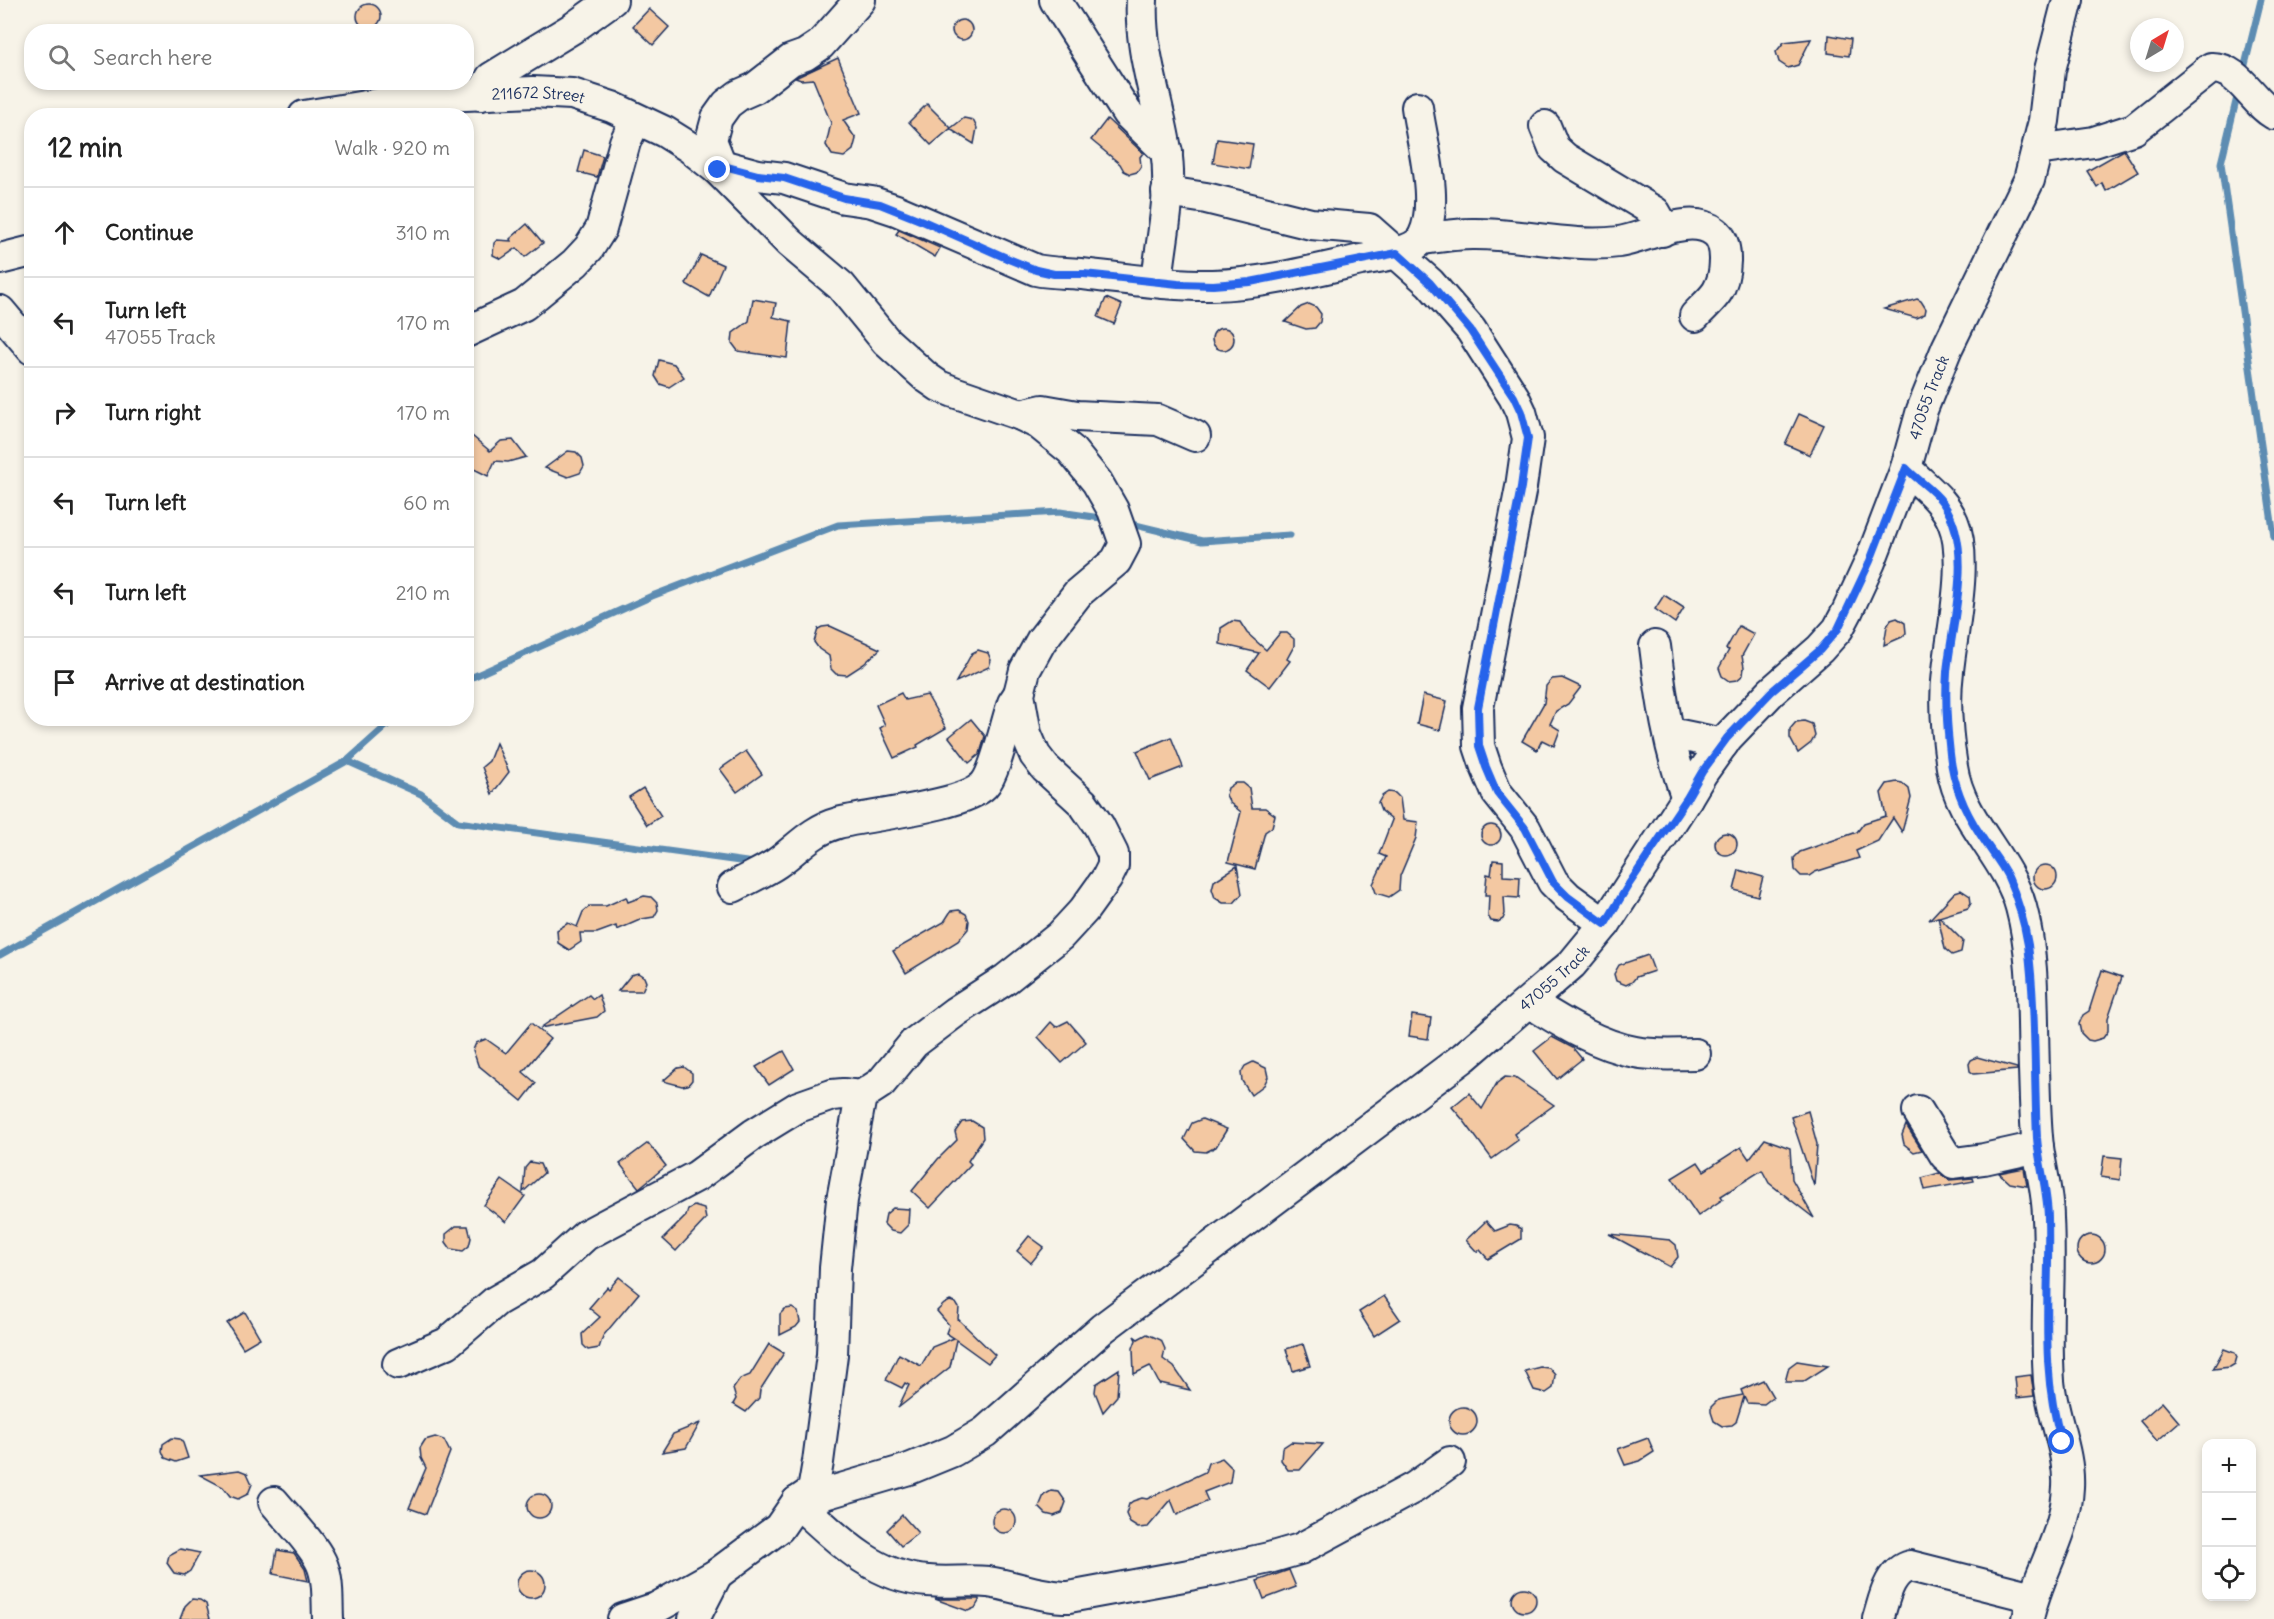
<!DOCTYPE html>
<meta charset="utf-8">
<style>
:root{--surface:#fff;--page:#f2f2f2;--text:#222;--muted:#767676;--line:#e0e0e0}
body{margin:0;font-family:Delius,sans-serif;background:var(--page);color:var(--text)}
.controls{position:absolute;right:18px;bottom:18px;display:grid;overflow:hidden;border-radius:12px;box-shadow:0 3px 9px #0003}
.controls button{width:54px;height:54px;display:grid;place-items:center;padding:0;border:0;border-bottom:2px solid var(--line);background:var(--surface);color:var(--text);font:30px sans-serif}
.compass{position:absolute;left:2130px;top:18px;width:54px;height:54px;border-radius:50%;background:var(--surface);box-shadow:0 3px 9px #0003;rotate:38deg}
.stop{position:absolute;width:18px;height:18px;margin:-14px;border:4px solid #2563eb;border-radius:50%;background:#fff}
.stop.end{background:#2563eb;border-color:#fff;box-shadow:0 2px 6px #0008}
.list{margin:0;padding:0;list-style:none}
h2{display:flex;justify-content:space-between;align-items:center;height:78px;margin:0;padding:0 24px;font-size:26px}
h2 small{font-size:20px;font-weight:400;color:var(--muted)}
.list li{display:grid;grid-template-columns:39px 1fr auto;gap:18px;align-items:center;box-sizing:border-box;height:90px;padding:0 24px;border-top:2px solid var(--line)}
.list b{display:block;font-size:22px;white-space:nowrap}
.list p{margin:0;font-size:20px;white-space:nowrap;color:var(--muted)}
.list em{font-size:20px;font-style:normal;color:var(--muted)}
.icon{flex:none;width:33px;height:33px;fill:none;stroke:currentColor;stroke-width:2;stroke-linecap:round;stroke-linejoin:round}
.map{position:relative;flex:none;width:2274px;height:1619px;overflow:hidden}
.search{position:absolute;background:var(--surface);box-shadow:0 3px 9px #0003;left:24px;top:24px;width:450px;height:66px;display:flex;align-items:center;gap:15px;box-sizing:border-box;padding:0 21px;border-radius:24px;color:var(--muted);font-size:22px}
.panel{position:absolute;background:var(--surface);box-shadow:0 3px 9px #0003;left:24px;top:108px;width:450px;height:618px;border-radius:24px}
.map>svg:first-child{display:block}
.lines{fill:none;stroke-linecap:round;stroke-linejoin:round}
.stream{stroke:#5d8cb2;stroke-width:7}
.building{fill:#f3c8a2;stroke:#1b2f5e;stroke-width:1.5}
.minor-casing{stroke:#1b2f5e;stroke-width:34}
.minor{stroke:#f7f3e8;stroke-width:30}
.route{stroke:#2563eb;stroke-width:8}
.labels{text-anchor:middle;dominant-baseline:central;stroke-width:6;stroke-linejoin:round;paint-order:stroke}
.street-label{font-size:16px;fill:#1b2f5e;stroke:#f7f3e8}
</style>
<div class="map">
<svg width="2274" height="1619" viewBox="0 0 2274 1619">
<rect width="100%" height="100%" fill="#f7f3e8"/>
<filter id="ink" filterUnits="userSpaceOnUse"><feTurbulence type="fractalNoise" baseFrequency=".0167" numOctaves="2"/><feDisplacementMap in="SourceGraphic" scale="12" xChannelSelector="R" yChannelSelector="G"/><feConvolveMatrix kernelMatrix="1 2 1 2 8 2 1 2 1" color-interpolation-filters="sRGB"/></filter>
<g filter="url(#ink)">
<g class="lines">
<!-- stream -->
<g class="stream">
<polyline points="2243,73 2261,0"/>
<polyline points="2238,93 2221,163 2274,537"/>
<polyline points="1127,523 1202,541 1290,535"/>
<polyline points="466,680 652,596 838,525 1060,512 1107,519"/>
<polyline points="347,761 421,794 458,822 754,863"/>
<polyline points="0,955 347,761 395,718"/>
</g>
</g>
<!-- building -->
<g class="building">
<circle cx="369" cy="16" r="12"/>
<polygon points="649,9 669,27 653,45 633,26"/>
<circle cx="962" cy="30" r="10"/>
<polygon points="1829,35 1851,39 1849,56 1828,53"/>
<polygon points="1811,39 1798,65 1788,68 1779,62 1776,52 1784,42"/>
<polygon points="838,58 861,113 843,120 856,139 853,150 844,157 832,155 826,145 831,123 813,79 801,80 795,78"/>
<polygon points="927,104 951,128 964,118 973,120 977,128 974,144 950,129 931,145 909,122"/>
<polygon points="1107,119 1143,153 1140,157 1141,166 1137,172 1130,174 1124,171 1120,164 1091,140"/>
<polygon points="1217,139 1253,144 1249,169 1213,163"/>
<polygon points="584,150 603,156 597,177 578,172"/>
<polygon points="2124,150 2138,172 2106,191 2102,183 2097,187 2087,171"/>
<polygon points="527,224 543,243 525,257 517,248 501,259 493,255 494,243 497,240 511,241 510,239"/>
<polygon points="899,230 940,248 935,257 896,234"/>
<polygon points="701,255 723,265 709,297 686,284"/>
<polygon points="1106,298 1122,305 1114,324 1098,317"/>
<polygon points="753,299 776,303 773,317 791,321 787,358 738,351 732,343 733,333 749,321"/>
<polygon points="1917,299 1921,301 1926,309 1925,314 1916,318 1884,309"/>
<polygon points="1309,304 1316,307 1321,314 1320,322 1315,328 1306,329 1285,322 1301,307"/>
<circle cx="1223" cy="339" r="11"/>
<polygon points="659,360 674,364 684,377 669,387 660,384 655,376"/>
<polygon points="1799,414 1824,425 1810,455 1785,444"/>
<polygon points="466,431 490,451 501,441 513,440 526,457 508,462 495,461 488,476 466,465"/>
<polygon points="568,451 576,452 582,458 584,466 580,473 568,477 545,468"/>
<polygon points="1664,595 1684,608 1675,623 1655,609"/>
<polygon points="1897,618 1905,623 1906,633 1902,637 1884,645 1887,626 1891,620"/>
<polygon points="1232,621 1240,622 1247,633 1266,650 1280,633 1287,633 1294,639 1294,646 1287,659 1290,661 1270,687 1247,670 1259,653 1220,644 1221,628"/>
<polygon points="830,626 880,649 864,664 847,675 836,674 831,669 829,656 819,649 814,642 818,629 822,627"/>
<polygon points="1739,626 1754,634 1742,656 1744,667 1743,675 1737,680 1729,681 1722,676 1719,668 1729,650 1726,649"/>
<polygon points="978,650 988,653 991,660 989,667 956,682 972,653"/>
<polygon points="1562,678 1581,687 1568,704 1556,711 1550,724 1560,730 1554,746 1542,740 1537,750 1522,741 1544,703 1546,686 1552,679"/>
<polygon points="901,693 905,700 927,695 946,728 917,745 918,747 894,758 880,728 885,725 876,705"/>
<polygon points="1423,695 1447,701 1440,730 1417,724"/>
<polygon points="971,719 985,736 980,754 969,763 949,737"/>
<polygon points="1804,721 1812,724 1815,736 1811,743 1798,753 1790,738 1790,729 1796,722"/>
<polygon points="1171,737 1183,767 1150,780 1137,751"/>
<polygon points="496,743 509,772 492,794 482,767 489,761"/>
<polygon points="746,751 762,774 737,792 720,769"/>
<polygon points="1897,782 1902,783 1909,789 1911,798 1902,832 1893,818 1878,841 1856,851 1859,858 1815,872 1809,876 1801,876 1795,870 1794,858 1800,852 1857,832 1864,823 1886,816 1881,793 1887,784"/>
<polygon points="1235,783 1243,783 1249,788 1252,808 1265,808 1275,815 1272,827 1265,832 1255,869 1228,862 1241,812 1230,803 1226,795 1228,788"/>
<polygon points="643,788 661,816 647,825 629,797"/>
<polygon points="1388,792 1395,793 1400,798 1403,820 1418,822 1416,838 1400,876 1399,890 1389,897 1376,893 1373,884 1386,857 1379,854 1392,820 1381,811 1378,803 1382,796"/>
<circle cx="1491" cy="835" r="10"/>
<circle cx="1726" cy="844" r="11"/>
<polygon points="1493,860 1503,861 1503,876 1520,877 1519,898 1504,897 1505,914 1503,919 1498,922 1491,921 1488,916 1489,895 1485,895 1487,874 1491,875"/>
<circle cx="2045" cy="877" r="12"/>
<polygon points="1237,866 1242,894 1234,903 1223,903 1215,898 1212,889 1214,881"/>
<polygon points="1739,870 1763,877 1758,896 1734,890"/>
<polygon points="1961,890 1970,896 1971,903 1968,908 1939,917 1963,941 1961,952 1952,955 1945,949 1938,917 1929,920 1955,892"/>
<polygon points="644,896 651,897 657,903 658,910 654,917 642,919 617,930 616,926 597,933 580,933 581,942 569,950 558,943 557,930 568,923 577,927 583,912 590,906 606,906 626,897 628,902"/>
<polygon points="959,910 966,914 969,921 968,929 958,941 906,973 893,951 944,922 951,911"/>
<polygon points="1648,955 1654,971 1636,977 1632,982 1626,985 1616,981 1614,974 1619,965"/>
<polygon points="2102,970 2122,977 2108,1018 2108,1031 2103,1038 2093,1041 2088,1040 2081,1033 2079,1024 2083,1015 2089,1011"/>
<polygon points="638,973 644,977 646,982 642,991 618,991 631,975"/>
<polygon points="589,995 593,999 599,995 604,1011 597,1017 540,1028"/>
<polygon points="1412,1015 1431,1018 1428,1039 1409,1036"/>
<polygon points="1068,1021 1086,1042 1062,1063 1038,1037 1051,1022 1056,1027"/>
<polygon points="531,1023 550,1039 523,1072 536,1083 522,1101 478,1065 473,1050 476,1043 486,1039 506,1053"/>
<polygon points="1552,1037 1573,1048 1582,1059 1557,1079 1534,1051"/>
<polygon points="784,1051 794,1069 769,1085 756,1067"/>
<polygon points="1977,1057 2017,1068 2017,1070 1974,1074 1970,1071 1969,1064 1971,1060"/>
<polygon points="1253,1062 1266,1068 1268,1077 1264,1085 1251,1095 1242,1081 1241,1073 1245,1066"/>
<polygon points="684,1067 692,1073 692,1080 688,1085 682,1086 663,1081 678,1068"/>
<polygon points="1505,1077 1515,1078 1554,1105 1514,1134 1518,1140 1492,1159 1464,1121 1452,1107 1469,1093 1482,1109 1497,1083"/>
<polygon points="1808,1111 1817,1144 1814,1186 1791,1117"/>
<polygon points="1202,1119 1227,1129 1216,1147 1206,1152 1195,1151 1184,1139 1192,1123"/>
<polygon points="972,1121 982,1127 983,1138 968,1161 971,1164 930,1208 912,1191 938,1159 957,1140 955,1132 962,1122"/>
<polygon points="1906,1125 1922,1150 1914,1152 1904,1144 1902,1135"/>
<polygon points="1765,1139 1790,1148 1792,1179 1814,1218 1769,1183 1762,1170 1721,1196 1723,1199 1698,1216 1672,1178 1698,1162 1704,1171 1741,1147 1749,1159"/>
<polygon points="648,1143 666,1166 639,1188 620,1164"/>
<polygon points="2104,1156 2122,1158 2120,1180 2101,1177"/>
<polygon points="530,1162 540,1164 544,1173 523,1192 525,1168"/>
<polygon points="2024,1168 2027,1186 2010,1183 1999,1173"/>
<polygon points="1939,1173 1949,1180 1973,1178 1974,1181 1925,1190 1922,1178"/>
<polygon points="502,1180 525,1196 506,1222 484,1205"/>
<polygon points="694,1206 704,1209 706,1219 676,1251 663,1239 686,1216 688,1209"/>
<polygon points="893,1208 909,1209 908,1225 900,1233 891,1231 884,1224 886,1214"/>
<polygon points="1486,1221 1495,1231 1510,1225 1516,1226 1521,1229 1521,1239 1488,1259 1480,1250 1477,1252 1466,1240"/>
<polygon points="456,1226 468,1226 471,1238 469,1246 463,1251 451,1249 446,1242 446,1234"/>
<polygon points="1609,1234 1670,1240 1676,1245 1678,1257 1670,1267"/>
<circle cx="2091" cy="1249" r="14"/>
<polygon points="1029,1236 1044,1247 1031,1263 1017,1251"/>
<polygon points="619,1277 639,1293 603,1336 599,1348 588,1350 583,1345 582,1334 600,1317 589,1308 607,1287 609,1289"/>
<polygon points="1384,1296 1400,1319 1374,1336 1359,1312"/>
<polygon points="950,1301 956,1303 959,1308 958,1319 995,1355 988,1363 956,1340 950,1367 898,1408 909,1385 905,1383 902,1388 886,1380 899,1354 921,1366 932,1347 954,1338 946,1333 949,1325 937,1311 944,1304"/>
<polygon points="792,1308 798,1312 800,1322 796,1327 780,1335 780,1314 785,1309"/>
<polygon points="245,1312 260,1338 243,1348 227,1323"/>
<polygon points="1147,1334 1161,1340 1165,1349 1163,1359 1174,1367 1190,1390 1160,1383 1160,1385 1150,1366 1134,1374 1133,1348 1136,1340 1134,1336 1138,1339"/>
<polygon points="769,1344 784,1353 760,1390 759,1398 746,1412 733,1404 736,1399 733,1389 740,1379 750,1375"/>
<polygon points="1303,1344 1310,1366 1293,1371 1286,1349"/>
<polygon points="2224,1349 2235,1353 2237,1357 2235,1364 2230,1367 2213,1369"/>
<polygon points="1797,1361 1828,1366 1803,1382 1785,1382 1789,1367"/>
<polygon points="1540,1367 1549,1368 1555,1375 1553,1388 1546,1393 1534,1390 1525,1371"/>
<polygon points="1119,1369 1117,1396 1103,1412 1095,1392 1096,1384"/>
<polygon points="2031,1375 2034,1396 2017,1398 2015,1377"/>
<polygon points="1763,1380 1773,1397 1764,1404 1747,1403 1744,1397 1736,1422 1732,1425 1722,1426 1714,1421 1711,1412 1711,1407 1718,1400 1743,1395 1741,1390"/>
<polygon points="2162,1402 2179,1422 2157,1441 2140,1421"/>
<circle cx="1463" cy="1421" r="14"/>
<polygon points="700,1423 686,1448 662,1452 673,1434"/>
<polygon points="435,1437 444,1440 450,1452 426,1514 409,1508 426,1468 421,1458 420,1448 425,1440"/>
<polygon points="172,1438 180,1439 183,1443 188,1458 176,1462 165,1458 162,1451 163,1444"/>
<polygon points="1648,1438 1654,1452 1640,1461 1625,1465 1618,1449"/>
<polygon points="1291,1442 1323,1444 1300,1470 1288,1470 1281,1460 1282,1448"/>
<polygon points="1222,1458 1232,1468 1230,1482 1204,1492 1208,1501 1177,1515 1171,1500 1148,1527 1138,1528 1130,1523 1126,1514 1129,1504 1133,1501 1142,1498 1147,1499 1205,1472 1208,1463"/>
<polygon points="239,1470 247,1473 252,1484 248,1494 238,1499 230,1496 223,1487 200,1475"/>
<polygon points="1051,1491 1059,1492 1066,1502 1062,1513 1054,1516 1046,1514 1039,1507 1044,1495"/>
<circle cx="539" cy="1506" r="12"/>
<circle cx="1004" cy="1521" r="12"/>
<polygon points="902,1515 918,1533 901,1546 887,1530"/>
<polygon points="180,1549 200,1553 190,1571 184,1575 174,1573 167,1563 169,1555"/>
<polygon points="277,1550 294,1553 305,1569 308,1581 273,1574"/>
<polygon points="1289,1570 1296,1587 1264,1599 1257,1581"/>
<circle cx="531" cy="1584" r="14"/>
<circle cx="1524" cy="1600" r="12"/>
<polygon points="192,1599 200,1600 206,1604 210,1619 180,1619 185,1606"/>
<polygon points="935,1599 979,1599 979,1601 975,1608 968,1611"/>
</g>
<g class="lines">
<defs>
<g id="minor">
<polyline points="1055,0 1127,113 1167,152"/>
<path d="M1142,0C1139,50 1158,100 1166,150C1173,192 1161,240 1157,282"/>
<polyline points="481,95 491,78 573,28 612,0"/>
<path id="s1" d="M304,116L421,97L533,92L572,94L612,107L665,132L689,147L718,170L790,243L841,286L886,341L926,377L939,386L954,392L1021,415L1039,424L1071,450L1097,482L1113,510L1125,544L1116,561L1078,593L1041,641L1025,670L1019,694L1026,734L1035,755L1045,768L1083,803L1099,826L1113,854V866L1107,878L1084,910L1060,936L1006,979L955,1012L914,1043L881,1083L861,1096L842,1200L835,1268L832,1355L818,1462L813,1491L797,1502L779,1528L717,1574L656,1608L623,1619"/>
<polyline points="1545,126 1554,148 1565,158 1655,212 1659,219 1662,231"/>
<path d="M2037,150L2094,142L2134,129L2211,68C2239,67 2252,102 2274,114"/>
<polyline points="721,165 711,140 717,118 727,104 739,95 755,88 791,60 805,55 820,45 860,0"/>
<path d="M718,170L721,165L758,175L784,178L844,198L872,202L896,210L1036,270C1054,274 1072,272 1090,275C1130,279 1171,286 1212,285C1262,284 1312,271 1361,260C1377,257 1414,253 1423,237C1440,205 1422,143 1417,107"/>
<polyline points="1167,192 1206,198 1311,224 1369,229 1430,283 1471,330 1514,397 1521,412 1528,438 1521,487 1478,708 1479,746 1486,767 1497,793 1525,828 1553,882 1568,897 1605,924"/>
<path d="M1422,239C1438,237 1456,234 1472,234C1521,233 1570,248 1619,242C1646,238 1691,212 1715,232C1730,243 1726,278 1717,292C1711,301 1702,308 1695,316"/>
<polyline points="0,259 32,251"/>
<polyline points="0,311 32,349"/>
<polyline points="466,332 524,305 575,263 589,248 601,229 625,142 636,119"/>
<polyline points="1021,415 1043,410 1077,416 1158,420 1195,436"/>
<path d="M1906,468C1923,486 1943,498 1953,522C1969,560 1952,630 1948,671C1944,702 1947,736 1952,767C1960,821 2007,856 2021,907C2035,958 2032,1015 2034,1069C2035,1094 2035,1121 2038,1147C2041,1170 2048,1194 2048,1218C2051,1273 2045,1327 2049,1381C2052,1416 2070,1453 2068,1487C2066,1536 2037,1573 2028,1619"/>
<path d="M1655,646C1661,697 1669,750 1687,798"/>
<polyline points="1670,733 1723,744"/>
<path d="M733,887C747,879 764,872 777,863C798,848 812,830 838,823C870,815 964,806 984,785C996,772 1006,722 1013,703L1019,694"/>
<path d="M1529,1002C1561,1022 1597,1045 1635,1052C1655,1056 1675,1054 1695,1054"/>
<polyline points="1918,1111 1945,1155 1954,1163 1984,1159 2038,1147"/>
<polyline points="398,1364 447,1343 496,1301 543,1274 586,1235 697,1176 754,1134 798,1107 832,1095 843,1094 861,1096"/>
<path d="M274,1502C288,1519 312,1543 321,1562C329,1579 327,1601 328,1619"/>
<path id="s2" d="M797,1502L909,1469L953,1451L985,1432L1103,1328L1464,1057L1572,964L1605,924L1687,798L1702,773L1727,738L1771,692L1820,649L1838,629L1847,612L1870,562L1906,468L1922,410L1947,348L2029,180L2044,121L2050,70L2068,0"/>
<path d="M797,1502C835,1537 874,1578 928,1581C948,1583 968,1580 988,1582C1015,1586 1041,1597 1069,1597L1211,1571L1269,1558L1300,1549L1415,1487L1450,1462"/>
<polyline points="694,1619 717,1574"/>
<path d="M1878,1619C1884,1601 1888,1571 1910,1566L2033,1597"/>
</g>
</defs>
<!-- minor casing -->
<use href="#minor" class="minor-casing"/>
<!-- minor -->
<use href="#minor" class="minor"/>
</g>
</g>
<g class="lines" filter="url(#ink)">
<!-- route -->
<path class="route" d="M718,170L720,165L758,175L784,178L844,198L880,204L925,222L1011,260L1036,270L1054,274H1084L1178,284L1213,285L1250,282L1397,253L1430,283L1470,330L1514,397L1521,412L1528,438L1521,487L1478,708L1479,746L1486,767L1497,793L1525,828L1553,882L1568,897L1605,924L1629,884L1687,798L1702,772L1727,738L1771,692L1820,650L1838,629L1870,561L1906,468C1917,480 1933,489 1943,503C1975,549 1952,621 1947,672C1945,699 1947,727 1950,754C1953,782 1964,810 1980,834C1989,849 2000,861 2008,877C2018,899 2024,921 2028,945C2036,1008 2034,1075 2037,1138C2039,1165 2048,1192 2048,1219C2050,1293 2039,1370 2062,1442"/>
</g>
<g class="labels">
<!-- street labels -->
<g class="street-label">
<text stroke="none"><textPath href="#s1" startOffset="236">211672 Street</textPath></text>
<text stroke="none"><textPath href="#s2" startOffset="1632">47055 Track</textPath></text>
<text stroke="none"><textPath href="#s2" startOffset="930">47055 Track</textPath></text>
</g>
</g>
</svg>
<div class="controls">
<button>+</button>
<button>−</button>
<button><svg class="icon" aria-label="locate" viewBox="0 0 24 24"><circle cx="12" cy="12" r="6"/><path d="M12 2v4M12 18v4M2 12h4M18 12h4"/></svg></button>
</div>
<svg class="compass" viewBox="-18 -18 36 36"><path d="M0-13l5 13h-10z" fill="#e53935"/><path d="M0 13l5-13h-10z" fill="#767676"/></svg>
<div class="stop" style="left:2062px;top:1442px"></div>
<div class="stop end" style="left:718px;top:170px"></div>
<div class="search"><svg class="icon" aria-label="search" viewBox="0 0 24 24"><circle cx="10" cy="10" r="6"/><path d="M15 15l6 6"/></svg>Search here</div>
<section class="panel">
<h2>12 min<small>Walk · 920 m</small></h2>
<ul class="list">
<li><svg class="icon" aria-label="ahead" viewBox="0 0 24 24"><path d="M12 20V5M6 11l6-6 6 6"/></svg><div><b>Continue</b></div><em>310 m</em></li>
<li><svg class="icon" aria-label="left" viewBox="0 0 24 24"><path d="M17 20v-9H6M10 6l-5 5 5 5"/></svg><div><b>Turn left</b><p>47055 Track</p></div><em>170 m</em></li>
<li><svg class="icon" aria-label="right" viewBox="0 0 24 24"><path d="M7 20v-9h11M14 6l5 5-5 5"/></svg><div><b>Turn right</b></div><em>170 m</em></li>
<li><svg class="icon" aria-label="left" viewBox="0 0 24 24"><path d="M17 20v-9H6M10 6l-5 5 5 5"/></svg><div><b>Turn left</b></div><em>60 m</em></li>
<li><svg class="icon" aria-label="left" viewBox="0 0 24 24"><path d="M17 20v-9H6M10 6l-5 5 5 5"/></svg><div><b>Turn left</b></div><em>210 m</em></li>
<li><svg class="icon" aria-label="arrive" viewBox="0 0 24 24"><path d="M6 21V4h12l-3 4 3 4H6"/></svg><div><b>Arrive at destination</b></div></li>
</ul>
</section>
</div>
